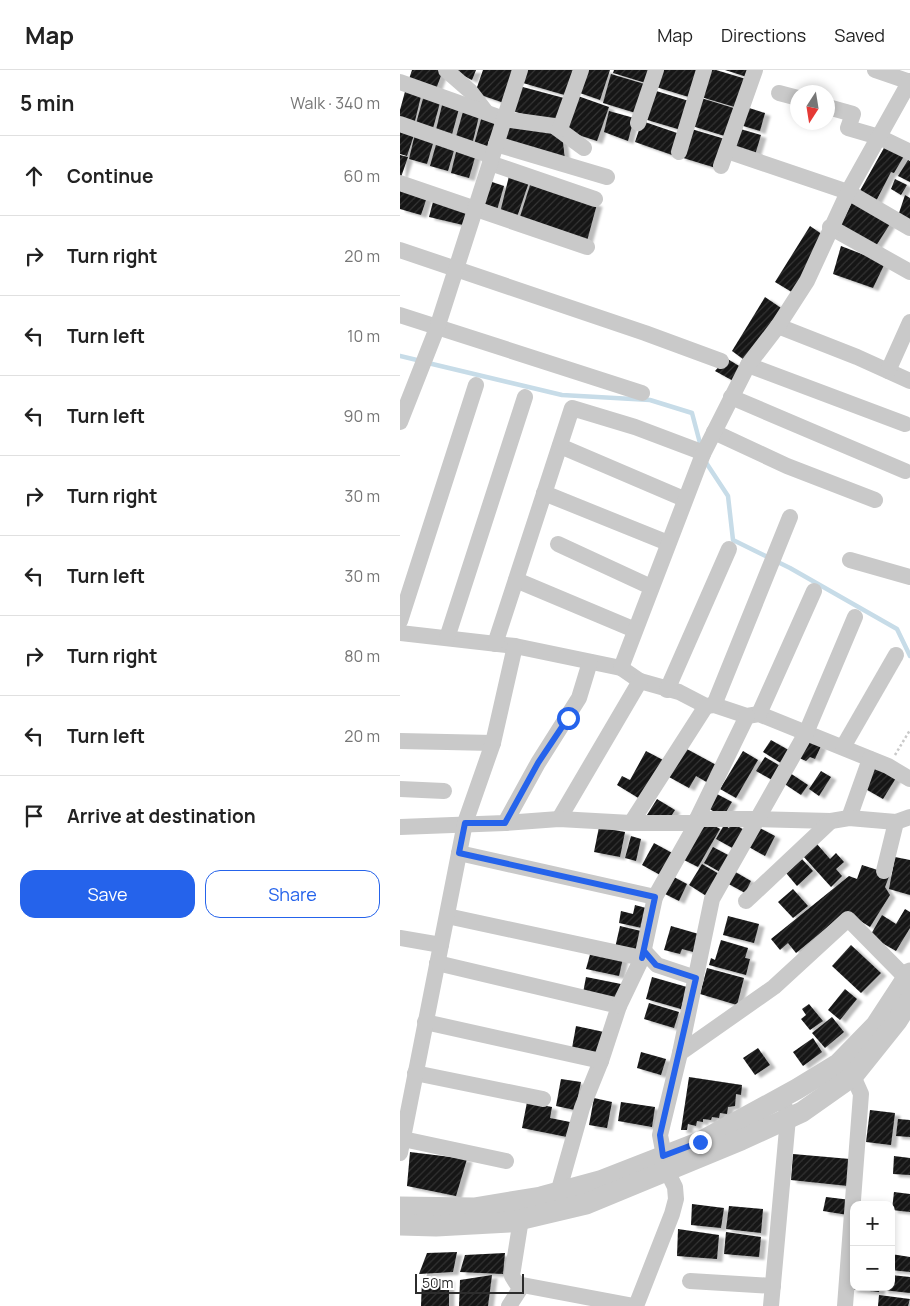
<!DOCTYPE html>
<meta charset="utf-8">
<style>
:root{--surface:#fff;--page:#f6f6f6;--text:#222;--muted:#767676;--line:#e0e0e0;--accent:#2563eb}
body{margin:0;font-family:Manrope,sans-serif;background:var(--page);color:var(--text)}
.controls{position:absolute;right:15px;bottom:15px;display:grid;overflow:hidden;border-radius:10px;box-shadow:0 2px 8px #0003}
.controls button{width:45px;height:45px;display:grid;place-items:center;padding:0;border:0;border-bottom:1px solid var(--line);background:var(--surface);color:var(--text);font:25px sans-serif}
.compass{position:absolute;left:390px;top:15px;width:45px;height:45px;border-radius:50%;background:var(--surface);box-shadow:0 2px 8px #0003;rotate:192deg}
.scale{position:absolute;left:15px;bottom:12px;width:109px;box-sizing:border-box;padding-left:5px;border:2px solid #2c2c2c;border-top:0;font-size:14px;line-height:18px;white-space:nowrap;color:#2c2c2c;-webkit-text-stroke:4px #fff;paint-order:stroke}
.stop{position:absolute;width:15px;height:15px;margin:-11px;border:4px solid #2563eb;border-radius:50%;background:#fff}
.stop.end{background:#2563eb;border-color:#fff;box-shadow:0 1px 5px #0008}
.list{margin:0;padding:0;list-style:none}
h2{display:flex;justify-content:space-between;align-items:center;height:65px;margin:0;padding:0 20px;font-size:21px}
h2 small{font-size:16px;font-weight:400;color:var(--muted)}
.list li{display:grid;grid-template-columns:32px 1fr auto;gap:15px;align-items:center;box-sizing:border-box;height:80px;padding:0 20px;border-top:1px solid var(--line)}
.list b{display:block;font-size:19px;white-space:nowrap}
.list em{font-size:16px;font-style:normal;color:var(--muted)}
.actions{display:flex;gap:10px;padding:15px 20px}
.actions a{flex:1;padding:11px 0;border:1px solid var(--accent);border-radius:15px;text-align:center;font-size:18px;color:var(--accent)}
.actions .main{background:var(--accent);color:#fff}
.icon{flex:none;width:28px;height:28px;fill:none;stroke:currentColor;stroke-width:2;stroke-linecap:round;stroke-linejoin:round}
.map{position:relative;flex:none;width:510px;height:1236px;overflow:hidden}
header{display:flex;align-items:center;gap:30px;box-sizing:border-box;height:70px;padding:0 25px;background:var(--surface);border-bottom:1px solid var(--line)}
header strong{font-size:24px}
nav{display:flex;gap:28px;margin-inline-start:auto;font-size:18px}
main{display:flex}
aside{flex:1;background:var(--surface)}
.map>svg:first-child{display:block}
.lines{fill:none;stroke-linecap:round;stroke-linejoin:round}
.stream{stroke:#c7dce8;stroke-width:4.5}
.building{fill:url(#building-hatch);filter:url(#shadow)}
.path{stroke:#c9c9c9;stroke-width:2.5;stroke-dasharray:2.5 2.5;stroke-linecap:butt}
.minor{stroke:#c9c9c9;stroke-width:16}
.tertiary{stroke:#c9c9c9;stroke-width:21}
.route{stroke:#2563eb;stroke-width:6}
</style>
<header>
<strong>Map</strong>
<nav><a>Map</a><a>Directions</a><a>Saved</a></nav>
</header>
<main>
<aside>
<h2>5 min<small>Walk · 340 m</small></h2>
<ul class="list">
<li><svg class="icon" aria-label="ahead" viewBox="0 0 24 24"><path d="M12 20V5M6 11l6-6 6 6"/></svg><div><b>Continue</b></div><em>60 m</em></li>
<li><svg class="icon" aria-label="right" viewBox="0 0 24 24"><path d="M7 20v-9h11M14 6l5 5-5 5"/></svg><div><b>Turn right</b></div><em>20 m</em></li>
<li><svg class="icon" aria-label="left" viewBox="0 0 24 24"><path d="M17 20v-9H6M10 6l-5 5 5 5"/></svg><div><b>Turn left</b></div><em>10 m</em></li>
<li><svg class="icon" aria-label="left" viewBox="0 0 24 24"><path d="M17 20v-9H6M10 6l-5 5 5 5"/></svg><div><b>Turn left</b></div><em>90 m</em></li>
<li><svg class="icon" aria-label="right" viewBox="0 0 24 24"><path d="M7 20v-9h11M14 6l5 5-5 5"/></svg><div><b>Turn right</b></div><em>30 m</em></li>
<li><svg class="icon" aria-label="left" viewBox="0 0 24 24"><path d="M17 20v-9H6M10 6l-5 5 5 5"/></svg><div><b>Turn left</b></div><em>30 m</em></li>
<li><svg class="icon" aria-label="right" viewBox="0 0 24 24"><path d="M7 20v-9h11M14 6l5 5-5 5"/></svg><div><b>Turn right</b></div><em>80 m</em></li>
<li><svg class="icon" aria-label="left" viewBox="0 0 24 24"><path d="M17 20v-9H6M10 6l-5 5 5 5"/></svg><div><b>Turn left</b></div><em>20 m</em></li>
<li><svg class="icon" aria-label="arrive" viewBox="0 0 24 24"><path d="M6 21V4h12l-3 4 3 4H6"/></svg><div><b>Arrive at destination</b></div></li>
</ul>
<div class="actions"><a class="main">Save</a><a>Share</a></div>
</aside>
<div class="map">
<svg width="510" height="1236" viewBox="0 0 510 1236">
<defs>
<pattern id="building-hatch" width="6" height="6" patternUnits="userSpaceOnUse" patternTransform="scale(1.25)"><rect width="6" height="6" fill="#131313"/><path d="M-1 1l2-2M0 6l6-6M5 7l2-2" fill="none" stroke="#363636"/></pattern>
<filter id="shadow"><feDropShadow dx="5.5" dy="3" stdDeviation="1" flood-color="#0004"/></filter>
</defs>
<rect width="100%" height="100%" fill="#fff"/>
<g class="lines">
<!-- stream -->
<g class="stream">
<polyline points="0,286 21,291"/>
<polyline points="28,293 162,325 250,330 292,343 301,377"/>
<polyline points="305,391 328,426 333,470 390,498 497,559 510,586"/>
</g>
</g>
<!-- building -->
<g class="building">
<polygon points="12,0 43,0 35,22 8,12"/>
<polygon points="52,0 76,0 72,10"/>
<polygon points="83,0 114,0 104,33 75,23"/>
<polygon points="127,0 175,0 168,26 123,13"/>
<polygon points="184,0 210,0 200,30 177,22"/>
<polygon points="214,0 254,0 249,14 213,3"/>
<polygon points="261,0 301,0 292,28 256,17"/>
<polygon points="309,0 316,0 346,9 338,38 301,27"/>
<polygon points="325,0 350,0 347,7"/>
<polygon points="211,4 248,15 239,44 203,33"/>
<polygon points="119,16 164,28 157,53 112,41"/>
<polygon points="6,18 22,22 14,55 0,51 0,40"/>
<polygon points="253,20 289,31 281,60 244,49"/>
<polygon points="24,25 41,29 32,62 15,57"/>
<polygon points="175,25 209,37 197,71 163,60"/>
<polygon points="301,28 337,39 328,67 292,56"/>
<polygon points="43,31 60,35 51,68 35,64"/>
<polygon points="346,37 365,43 360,61 340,55"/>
<polygon points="64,38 80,42 72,75 55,70"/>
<polygon points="209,41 234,48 228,71 204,62"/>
<polygon points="82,46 99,50 90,83 73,78"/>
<polygon points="242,51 280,64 272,85 235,72"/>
<polygon points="105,52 162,64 165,90 100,73"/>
<polygon points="0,57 15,62 7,86 0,84"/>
<polygon points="288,58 325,69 316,98 280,87"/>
<polygon points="337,58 361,65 355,85 331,78"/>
<polygon points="15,64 34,70 27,94 9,89"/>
<polygon points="37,71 55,77 48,101 30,96"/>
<polygon points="485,76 504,86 494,103 491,102 474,135 457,126"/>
<polygon points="57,78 76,84 69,108 51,103"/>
<polygon points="0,85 8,87 0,110"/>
<polygon points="508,90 510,91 510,112 498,106"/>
<polygon points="109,106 129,112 116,150 100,143"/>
<polygon points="495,109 507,115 501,125 491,119"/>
<polygon points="86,110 104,116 97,140 79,135"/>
<polygon points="131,112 197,134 187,171 119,150"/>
<polygon points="0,119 27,127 21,145 0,139"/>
<polygon points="505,125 510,128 510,153 498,146"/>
<polygon points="34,128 67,140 63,155 29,147"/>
<polygon points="453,130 490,154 474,179 440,156"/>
<polygon points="410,156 426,167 395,224 375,212"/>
<polygon points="441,176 485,193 473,218 433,204"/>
<polygon points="365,227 384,240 347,292 332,281"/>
<polygon points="326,288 344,299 337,313 315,301"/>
<polygon points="406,669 421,676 415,689 410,687 406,691 397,687"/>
<polygon points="371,670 392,682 384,695 363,682"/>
<polygon points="285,678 320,697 310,714 296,706 289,718 269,707"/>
<polygon points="246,681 263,690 240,729 217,715 222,706 230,710"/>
<polygon points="343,681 358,690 336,728 320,719"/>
<polygon points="365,687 382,697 374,711 356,701"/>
<polygon points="475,696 496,708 483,729 462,717"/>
<polygon points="421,701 431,707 419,726 409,719"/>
<polygon points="390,703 408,715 401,725 383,713"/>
<polygon points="317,724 332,732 323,747 308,738"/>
<polygon points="257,729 275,740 268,751 259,745 256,750 247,745"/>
<polygon points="304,750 320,759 298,797 282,789"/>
<polygon points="332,753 346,761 336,780 316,769 324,755 329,758"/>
<polygon points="199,757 225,762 220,787 194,782"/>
<polygon points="358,757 375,766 365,786 347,776"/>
<polygon points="231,766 241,769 236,791 225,788"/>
<polygon points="254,773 274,784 262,806 242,795"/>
<polygon points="417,774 430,789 436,783 444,792 436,799 442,806 431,817 403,786"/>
<polygon points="313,777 330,786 320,802 304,793"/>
<polygon points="495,787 510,790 510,825 489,819"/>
<polygon points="402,789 413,801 397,816 386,803"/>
<polygon points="302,794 321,805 308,827 289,815"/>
<polygon points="462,795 490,804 485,817 490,825 470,857 446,842 396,883 388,873 380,880 371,869 449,806 457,809"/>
<polygon points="332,800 351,811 345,823 325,812"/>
<polygon points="272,806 287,814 279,831 263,823"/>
<polygon points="393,819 408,836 393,848 378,832"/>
<polygon points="235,835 246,838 242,858 219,853 221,841 233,844"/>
<polygon points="505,839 510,842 510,858 496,881 470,866 482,845 496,854"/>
<polygon points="328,846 359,854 354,873 323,865"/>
<polygon points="220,856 241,861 236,882 215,878"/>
<polygon points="271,856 302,865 297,883 282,879 280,884 264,880"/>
<polygon points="321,870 348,878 345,888 350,889 346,905 309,895 311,888 315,890"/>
<polygon points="451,875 481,903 461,923 432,896"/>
<polygon points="191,881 223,888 219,906 186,899"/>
<polygon points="307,898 344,908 337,935 300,924"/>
<polygon points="186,907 221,914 218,930 183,923"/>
<polygon points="252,907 287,917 281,939 246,929"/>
<polygon points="445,919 457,929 440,950 428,940"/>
<polygon points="249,933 279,942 274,958 244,949"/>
<polygon points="409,934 423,951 410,960 401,949 406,945 402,939"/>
<polygon points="432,947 444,962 425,978 412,963"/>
<polygon points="176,956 204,962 199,984 172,978"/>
<polygon points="413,968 422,982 403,996 393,982"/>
<polygon points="358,978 370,995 355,1005 343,988"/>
<polygon points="241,982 266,989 261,1005 237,998"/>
<polygon points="289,1007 342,1015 341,1025 336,1024 335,1036 328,1037 327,1044 320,1043 319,1048 312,1047 311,1050 303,1049 303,1052 297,1051 296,1056 288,1054 287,1060 281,1060"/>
<polygon points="161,1009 181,1012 175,1040 156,1036"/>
<polygon points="194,1028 212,1032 207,1058 189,1055"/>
<polygon points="127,1032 152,1037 150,1048 170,1052 167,1067 122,1058"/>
<polygon points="221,1032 255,1037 252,1057 218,1051"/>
<polygon points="470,1040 495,1043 491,1075 466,1072"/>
<polygon points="498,1049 510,1050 510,1067 496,1066"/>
<polygon points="10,1082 67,1089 56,1126 7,1116"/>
<polygon points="393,1084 450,1089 448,1116 391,1110"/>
<polygon points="494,1086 510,1088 510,1105 493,1104"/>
<polygon points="494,1122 510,1124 510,1142 492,1140"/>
<polygon points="426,1127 451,1130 448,1145 423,1141"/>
<polygon points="292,1134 324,1138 321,1158 291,1155"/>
<polygon points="329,1136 363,1139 361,1163 326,1159"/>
<polygon points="278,1159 319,1165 317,1189 277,1186"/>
<polygon points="326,1162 361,1167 359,1187 324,1184"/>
<polygon points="57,1182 53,1202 19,1204 27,1183"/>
<polygon points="105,1183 103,1204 60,1202 65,1185"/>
<polygon points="491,1184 510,1187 510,1202 491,1200"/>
<polygon points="92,1205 88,1236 59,1236 60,1210"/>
<polygon points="491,1205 510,1207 510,1223 483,1220 483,1217 491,1217"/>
<polygon points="22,1209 49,1209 49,1236 21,1236"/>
<polygon points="454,1217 480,1217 479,1222 450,1219"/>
<polygon points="479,1225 510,1229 508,1236 478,1236"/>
</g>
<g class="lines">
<!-- path -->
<polyline class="path" points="495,685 510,660"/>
<!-- minor -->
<g class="minor">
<polyline points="46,0 70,21 86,42"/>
<polyline points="475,0 510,12"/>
<polyline points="0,12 104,49 154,56 184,78"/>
<polyline points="379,23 398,28"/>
<polyline points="428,37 453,44 448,58 479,67 510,82"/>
<polyline points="238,53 256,0"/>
<polyline points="0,54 92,86"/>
<polyline points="160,59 181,0"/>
<polyline points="96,74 207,107"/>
<polyline points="327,81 448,122 510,158"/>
<polyline points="279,82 304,0"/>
<polyline points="90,93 195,129"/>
<polyline points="321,96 355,0"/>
<polyline points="0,113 187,177"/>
<polyline points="430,157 510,202"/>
<polyline points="0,180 245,263 321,291"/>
<polyline points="0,245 242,323"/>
<polyline points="378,256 457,287 510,311"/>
<polyline points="348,295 505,354"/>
<polyline points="488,301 510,252"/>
<polyline points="331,327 505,401"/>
<polyline points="0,352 37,258 120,0"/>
<polyline points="314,362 387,396 475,430"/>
<polyline points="160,376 284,429"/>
<polyline points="144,423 268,473"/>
<polyline points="158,474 251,517"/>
<polyline points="450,490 510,507"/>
<polyline points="116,510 235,560"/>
<polyline points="0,551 76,315"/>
<polyline points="0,563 115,576 221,598 240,611 279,622 306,636 314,635 347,646 359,644 488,696 510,709"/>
<polyline points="47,568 125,327"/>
<polyline points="95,574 172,338 235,357 296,380 303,384"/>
<polyline points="221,598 303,384 348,295 378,256 407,211 448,122 510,11"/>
<polyline points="267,620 329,479"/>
<polyline points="314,635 390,447"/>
<polyline points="359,644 414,521"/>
<polyline points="0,671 93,673"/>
<polyline points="443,677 496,585"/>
<polyline points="0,719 44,721"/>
<polyline points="449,748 470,689"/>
<polyline points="159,749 240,611"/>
<polyline points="297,749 347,646"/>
<polyline points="105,753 138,693 179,628 190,592"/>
<polyline points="231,753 306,636"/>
<polyline points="0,757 105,753 159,749 231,753 297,753 297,749 357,749 431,751 449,748 496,752 510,747"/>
<polyline points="59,783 255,827 297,753"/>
<polyline points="484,801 496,752"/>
<polyline points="346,831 431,751"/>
<polyline points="47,846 242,888 244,881 257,895 296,908"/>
<polyline points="0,868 41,875"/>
<polyline points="37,893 219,936 201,991 182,1038 158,1123"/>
<polyline points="219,936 242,888 255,827"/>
<polyline points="25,952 201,991"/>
<polyline points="280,983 374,917 448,849 510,912"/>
<polyline points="15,1003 143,1029"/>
<polyline points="3,1069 106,1091"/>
<polyline points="0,1083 65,753 93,673 115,576"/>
<polyline points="121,1149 112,1206 117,1214 234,1236"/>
<polyline points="290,1211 373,1216"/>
<polyline points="109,1236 122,1216"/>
<polyline points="236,1236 272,1144 276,1129 275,1117 267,1101 260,1065 280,983 312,829 406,663 455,547"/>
<polyline points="371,1236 388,1048 386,1039"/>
<polyline points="445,1236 461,1024 453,1006"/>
</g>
<!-- tertiary -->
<g class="tertiary">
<polyline points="0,1137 74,1138 141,1127 200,1111 300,1072 397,1019 438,994 476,955 510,903"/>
<polyline points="0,1155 36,1156 110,1152 186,1134 341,1070 402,1042 453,1006 497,951 510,930"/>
</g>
</g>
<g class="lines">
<!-- route -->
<polyline class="route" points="168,648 138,693 105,753 65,753 59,783 255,827 242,888 244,881 256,895 296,908 260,1065 263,1086 300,1072"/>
</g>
</svg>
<div class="controls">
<button>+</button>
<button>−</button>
</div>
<svg class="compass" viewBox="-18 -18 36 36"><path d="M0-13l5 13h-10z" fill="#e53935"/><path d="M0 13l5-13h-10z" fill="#767676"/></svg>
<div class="scale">50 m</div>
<div class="stop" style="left:168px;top:648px"></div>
<div class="stop end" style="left:300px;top:1072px"></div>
</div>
</main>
